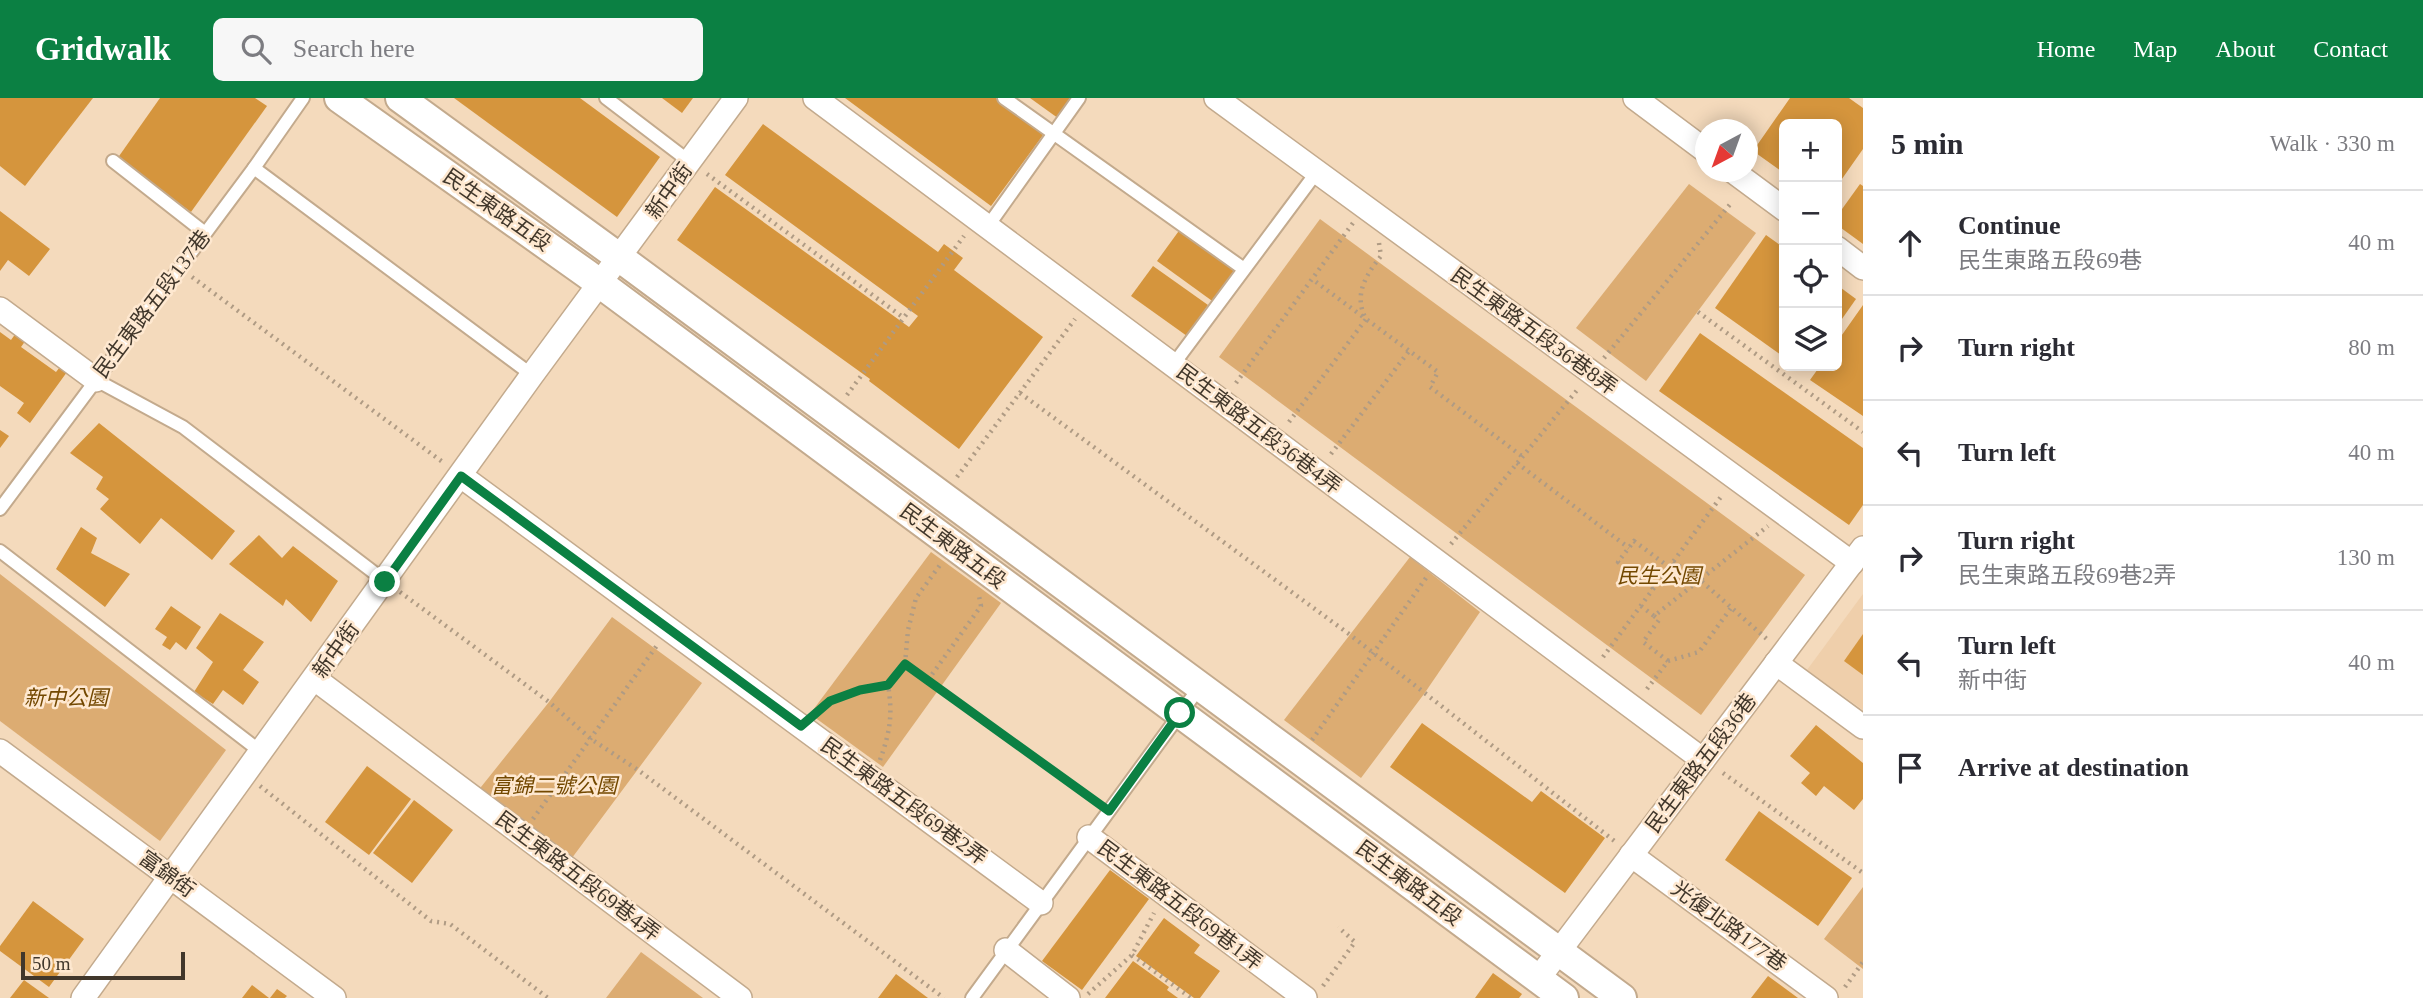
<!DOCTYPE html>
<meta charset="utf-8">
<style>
:root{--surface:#fff;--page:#f7f7f7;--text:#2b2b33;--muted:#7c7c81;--line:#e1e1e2;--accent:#0b8043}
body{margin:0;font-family:"Times New Roman","Noto Sans TC",serif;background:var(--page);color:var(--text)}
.controls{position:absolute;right:21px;top:21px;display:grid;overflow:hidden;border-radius:10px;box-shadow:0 4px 18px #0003}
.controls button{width:63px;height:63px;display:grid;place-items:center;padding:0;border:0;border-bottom:2px solid var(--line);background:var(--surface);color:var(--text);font:35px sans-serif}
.compass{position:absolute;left:1695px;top:21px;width:63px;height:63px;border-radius:50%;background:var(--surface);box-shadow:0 4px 18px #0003;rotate:221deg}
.scale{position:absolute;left:21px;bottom:18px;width:164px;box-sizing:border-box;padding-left:7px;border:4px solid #41372b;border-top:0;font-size:19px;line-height:24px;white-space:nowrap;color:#41372b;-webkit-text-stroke:5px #fee8d0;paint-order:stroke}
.stop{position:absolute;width:21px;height:21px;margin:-16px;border:5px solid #0b8043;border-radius:50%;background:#fff}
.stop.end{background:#0b8043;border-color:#fff;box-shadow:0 2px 7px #0008}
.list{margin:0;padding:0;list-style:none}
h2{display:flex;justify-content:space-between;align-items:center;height:91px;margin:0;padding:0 28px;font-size:30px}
h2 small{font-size:23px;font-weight:400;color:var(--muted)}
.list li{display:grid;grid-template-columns:46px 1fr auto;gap:21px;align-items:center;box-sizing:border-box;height:105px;padding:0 28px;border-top:2px solid var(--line)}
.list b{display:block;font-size:26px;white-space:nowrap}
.list p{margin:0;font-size:23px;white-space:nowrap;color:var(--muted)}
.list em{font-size:23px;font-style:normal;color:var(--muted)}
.icon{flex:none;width:38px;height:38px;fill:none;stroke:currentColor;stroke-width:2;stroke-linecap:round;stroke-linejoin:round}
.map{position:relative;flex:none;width:1863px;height:900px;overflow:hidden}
header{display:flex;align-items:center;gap:42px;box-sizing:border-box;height:98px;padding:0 35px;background:var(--accent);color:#fff}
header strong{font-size:33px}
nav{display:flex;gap:38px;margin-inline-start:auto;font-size:24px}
.search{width:490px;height:63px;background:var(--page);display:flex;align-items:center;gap:18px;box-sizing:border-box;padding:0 24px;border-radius:10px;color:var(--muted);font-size:26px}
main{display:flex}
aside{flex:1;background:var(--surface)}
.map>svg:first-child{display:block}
.built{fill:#efcfab}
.green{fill:#dcac72}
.building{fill:#d5953d}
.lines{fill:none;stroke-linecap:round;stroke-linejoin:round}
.service-casing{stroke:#c3aa8d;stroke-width:16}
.minor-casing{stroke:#c3aa8d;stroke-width:26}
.tertiary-casing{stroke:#c3aa8d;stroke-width:32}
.path{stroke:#af9b84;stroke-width:4.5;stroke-dasharray:2 5;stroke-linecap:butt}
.service{stroke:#fff;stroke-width:12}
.minor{stroke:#fff;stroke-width:23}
.tertiary{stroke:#fff;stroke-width:28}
.route{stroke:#0b8043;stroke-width:9}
.labels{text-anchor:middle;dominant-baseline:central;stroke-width:5;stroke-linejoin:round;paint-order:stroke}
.street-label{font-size:21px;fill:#41372b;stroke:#fee8d0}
.park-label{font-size:21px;font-style:italic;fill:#734800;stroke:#fee8d0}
</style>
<header>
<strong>Gridwalk</strong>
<div class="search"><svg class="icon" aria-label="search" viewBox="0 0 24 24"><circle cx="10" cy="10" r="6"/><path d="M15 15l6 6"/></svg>Search here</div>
<nav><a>Home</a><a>Map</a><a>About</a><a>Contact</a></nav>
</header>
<main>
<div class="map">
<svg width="1863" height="900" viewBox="0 0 1863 900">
<rect width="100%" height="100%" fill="#f4dabc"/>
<!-- built -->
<polygon class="built" points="1863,496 1863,612 1807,572"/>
<!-- green -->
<g class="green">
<polygon points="1689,86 1756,135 1646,283 1576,230"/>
<polygon points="1320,121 1805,477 1701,617 1219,259"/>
<polygon points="931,454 1001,505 883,669 810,616"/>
<polygon points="1410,459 1480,514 1424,596 1361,680 1284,622"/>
<polygon points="0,476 226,652 160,743 0,623"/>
<polygon points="612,519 702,585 566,768 473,699 549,604"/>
<polygon points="1863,789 1863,871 1824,841"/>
<polygon points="641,854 703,900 606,900"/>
</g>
<!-- building -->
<g class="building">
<polygon points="0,0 93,0 25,88 0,68"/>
<polygon points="160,0 255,0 267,8 191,114 117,61"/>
<polygon points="454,0 580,0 660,59 617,119"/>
<polygon points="662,0 693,0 682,15"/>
<polygon points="845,0 1001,0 1046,33 991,108"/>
<polygon points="1030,0 1078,0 1062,23"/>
<polygon points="1790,0 1849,0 1863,10 1863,51 1837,88 1837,26 1784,26 1784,75 1753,53"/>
<polygon points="763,26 938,154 944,146 963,160 954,172 1043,239 959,351 869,283 870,281 677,142 715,89 909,229 918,218 725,77"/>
<polygon points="1860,86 1863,88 1863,146 1837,127 1837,118"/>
<polygon points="0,113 50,151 29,178 8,162 0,173"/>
<polygon points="1181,130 1239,172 1215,205 1157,163"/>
<polygon points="1766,137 1784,150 1784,259 1715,210"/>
<polygon points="1153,168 1208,207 1187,238 1131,198"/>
<polygon points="1837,187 1856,201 1837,228"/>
<polygon points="1863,207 1863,318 1810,282 1820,268 1837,268 1837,244"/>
<polygon points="0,234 11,242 16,235 26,242 21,249 56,274 60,269 67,274 30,325 17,315 24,305 0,288"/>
<polygon points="1700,235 1863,350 1863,407 1849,427 1659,293"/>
<polygon points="99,325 235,433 212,462 161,420 140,446 100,411 109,401 96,391 103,379 70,355"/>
<polygon points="0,332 9,338 0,350"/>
<polygon points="81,429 97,440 91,455 130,476 105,509 56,471"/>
<polygon points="259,437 282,460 293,448 338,483 311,524 286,501 283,508 229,466"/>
<polygon points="171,508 201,529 186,552 176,544 170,552 162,547 167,539 155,531"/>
<polygon points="220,515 264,544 243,572 259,584 243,607 223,592 213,606 194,594 213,564 196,550"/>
<polygon points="1863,536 1863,577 1844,563"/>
<polygon points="1422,625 1532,704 1541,693 1605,740 1565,795 1390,669"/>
<polygon points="1816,627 1863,665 1863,701 1854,712 1824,688 1816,698 1801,685 1810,675 1790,658"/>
<polygon points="367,668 411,701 369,757 325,724"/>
<polygon points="414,702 453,732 412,785 373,755"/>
<polygon points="1759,713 1852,780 1818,828 1725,762"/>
<polygon points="1110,772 1149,801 1082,892 1042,863"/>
<polygon points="33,803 84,841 49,889 0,853 0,848"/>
<polygon points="1164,820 1200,847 1194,855 1220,873 1200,900 1194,900 1136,858"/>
<polygon points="1133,863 1169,889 1167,892 1178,900 1105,900"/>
<polygon points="1493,875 1522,896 1519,900 1475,900"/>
<polygon points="896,876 928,900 878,900"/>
<polygon points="1768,878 1798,900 1751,900"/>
<polygon points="24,882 49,900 10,900"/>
<polygon points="252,887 269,900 242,900"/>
<polygon points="277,891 287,898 285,900 270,900"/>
</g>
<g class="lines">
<defs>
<g id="service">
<polyline points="606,0 690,64"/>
<polyline points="1004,0 1244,171"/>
<polyline points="113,63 205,135"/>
<polyline points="254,70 532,277"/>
<polyline points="988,128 1079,0"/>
<polyline points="1173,267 1316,75"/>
<polyline points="96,282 183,329 385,483"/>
<polyline points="0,411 254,70 303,0"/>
<polyline points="0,453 261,654"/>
<polyline points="972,900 1199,590"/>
</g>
<g id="minor">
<polyline points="815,0 1703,662"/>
<polyline points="1216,0 1852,465"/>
<polyline points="1635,0 1706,53"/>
<polyline points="1734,74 1784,111"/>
<polyline points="1837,150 1863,170"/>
<polyline points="0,211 96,282"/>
<polyline points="461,378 1041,805"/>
<polyline points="1776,565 1863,629"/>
<polyline points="315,581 740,900"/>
<polyline points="0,653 334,900"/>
<polyline points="1089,739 1305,900"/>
<polyline points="1631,757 1826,900"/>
<polyline points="1006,852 1068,900"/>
<polyline points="1538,881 1863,450"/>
<polyline points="83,900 532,277 736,0"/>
</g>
<g id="tertiary">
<polyline points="339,0 587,176 1564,900"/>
<polyline points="400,0 620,160 1622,900"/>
</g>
</defs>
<!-- service casing -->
<use href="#service" class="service-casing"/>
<!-- minor casing -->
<use href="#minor" class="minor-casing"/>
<!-- tertiary casing -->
<use href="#tertiary" class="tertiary-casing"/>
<!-- path -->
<g class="path">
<polyline points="707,76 904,220"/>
<path d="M1379,145L1381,158C1366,177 1353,197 1366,221L1438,274L1430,289L1523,359"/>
<polyline points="192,179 444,365"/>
<polyline points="1698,214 1863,334"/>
<polyline points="1604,260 1732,104"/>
<polyline points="1236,285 1353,125"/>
<polyline points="1020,295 1349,536 1617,745"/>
<polyline points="847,297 964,138"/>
<polyline points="1289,324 1366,221 1312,181"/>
<polyline points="1331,356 1409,253"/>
<polyline points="1517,365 1629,450"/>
<polyline points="957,379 1075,221"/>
<polyline points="1451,446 1578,291"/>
<polyline points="1673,464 1699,481 1769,543"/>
<polyline points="1653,490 1618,464 1634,443 1669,469"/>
<polyline points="400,494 549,604 591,641 638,672 944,900"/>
<polyline points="1641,508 1654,518 1768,428"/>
<polyline points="1654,518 1659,522 1643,544 1668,563"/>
<polyline points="1603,559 1723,396"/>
<polyline points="905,566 908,532 916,500 940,467"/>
<polyline points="928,582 981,508 979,498"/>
<polyline points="1647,591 1668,563 1699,554 1731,510"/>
<path d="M815,615C836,597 861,592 888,587"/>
<polyline points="1312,642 1426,480"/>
<path d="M880,662C890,634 893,617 888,587L905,566L1097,704"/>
<polyline points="1723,675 1863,775"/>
<polyline points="260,688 431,823 450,826 548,900"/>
<polyline points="533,721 658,546"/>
<polyline points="1132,857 1191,900"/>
<polyline points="1323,888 1355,844 1338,829"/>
<polyline points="1845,889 1863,864"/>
<polyline points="1088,896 1132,857 1154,815"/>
</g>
<!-- service -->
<use href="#service" class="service"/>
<!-- minor -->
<use href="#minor" class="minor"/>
<!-- tertiary -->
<use href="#tertiary" class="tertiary"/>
</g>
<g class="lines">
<!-- route -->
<polyline class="route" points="385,484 461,378 801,628 830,603 860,592 888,587 905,566 1109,713 1180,615"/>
</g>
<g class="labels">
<!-- street labels -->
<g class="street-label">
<text transform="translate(669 93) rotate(-54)">新中街</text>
<text transform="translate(497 112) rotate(35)">民生東路五段</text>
<text transform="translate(152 206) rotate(-53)">民生東路五段137巷</text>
<text transform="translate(1534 233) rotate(36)">民生東路五段36巷8弄</text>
<text transform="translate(1259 331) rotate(37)">民生東路五段36巷4弄</text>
<text transform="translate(953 448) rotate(37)">民生東路五段</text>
<text transform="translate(336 552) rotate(-54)">新中街</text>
<text transform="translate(1701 665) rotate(-53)">民生東路五段36巷</text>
<text transform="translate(904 703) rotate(36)">民生東路五段69巷2弄</text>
<text transform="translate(167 776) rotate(36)">富錦街</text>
<text transform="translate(578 778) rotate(37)">民生東路五段69巷4弄</text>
<text transform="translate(1409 785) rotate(37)">民生東路五段</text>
<text transform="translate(1180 807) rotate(37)">民生東路五段69巷1弄</text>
<text transform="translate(1729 828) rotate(36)">光復北路177巷</text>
</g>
<!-- park labels -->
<g class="park-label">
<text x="1659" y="478">民生公園</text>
<text x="66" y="600">新中公園</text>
<text x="554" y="688">富錦二號公園</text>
</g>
</g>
</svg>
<div class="controls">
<button>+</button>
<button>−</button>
<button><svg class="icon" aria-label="locate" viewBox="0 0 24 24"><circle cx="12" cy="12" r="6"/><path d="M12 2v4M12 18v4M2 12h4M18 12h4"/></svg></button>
<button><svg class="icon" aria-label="layers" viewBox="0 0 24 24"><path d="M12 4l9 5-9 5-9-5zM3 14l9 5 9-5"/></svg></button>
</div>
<svg class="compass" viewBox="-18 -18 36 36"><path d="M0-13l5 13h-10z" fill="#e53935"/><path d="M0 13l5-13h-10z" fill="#7c7c81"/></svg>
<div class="scale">50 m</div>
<div class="stop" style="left:1180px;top:615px"></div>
<div class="stop end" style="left:385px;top:484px"></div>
</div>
<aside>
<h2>5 min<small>Walk · 330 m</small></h2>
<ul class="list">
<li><svg class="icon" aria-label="ahead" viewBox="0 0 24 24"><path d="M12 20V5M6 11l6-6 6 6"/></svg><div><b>Continue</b><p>民生東路五段69巷</p></div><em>40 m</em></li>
<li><svg class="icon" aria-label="right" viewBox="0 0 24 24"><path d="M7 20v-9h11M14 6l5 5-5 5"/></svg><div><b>Turn right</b></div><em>80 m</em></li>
<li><svg class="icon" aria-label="left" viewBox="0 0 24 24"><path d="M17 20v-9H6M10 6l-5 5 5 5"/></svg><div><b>Turn left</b></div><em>40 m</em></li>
<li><svg class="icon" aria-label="right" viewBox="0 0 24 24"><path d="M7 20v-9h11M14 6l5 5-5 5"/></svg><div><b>Turn right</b><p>民生東路五段69巷2弄</p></div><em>130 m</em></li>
<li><svg class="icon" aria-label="left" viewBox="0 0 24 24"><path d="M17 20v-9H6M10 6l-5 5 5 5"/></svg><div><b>Turn left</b><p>新中街</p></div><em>40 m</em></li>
<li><svg class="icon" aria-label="arrive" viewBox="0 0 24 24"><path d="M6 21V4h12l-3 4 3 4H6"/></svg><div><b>Arrive at destination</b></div></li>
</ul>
</aside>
</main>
